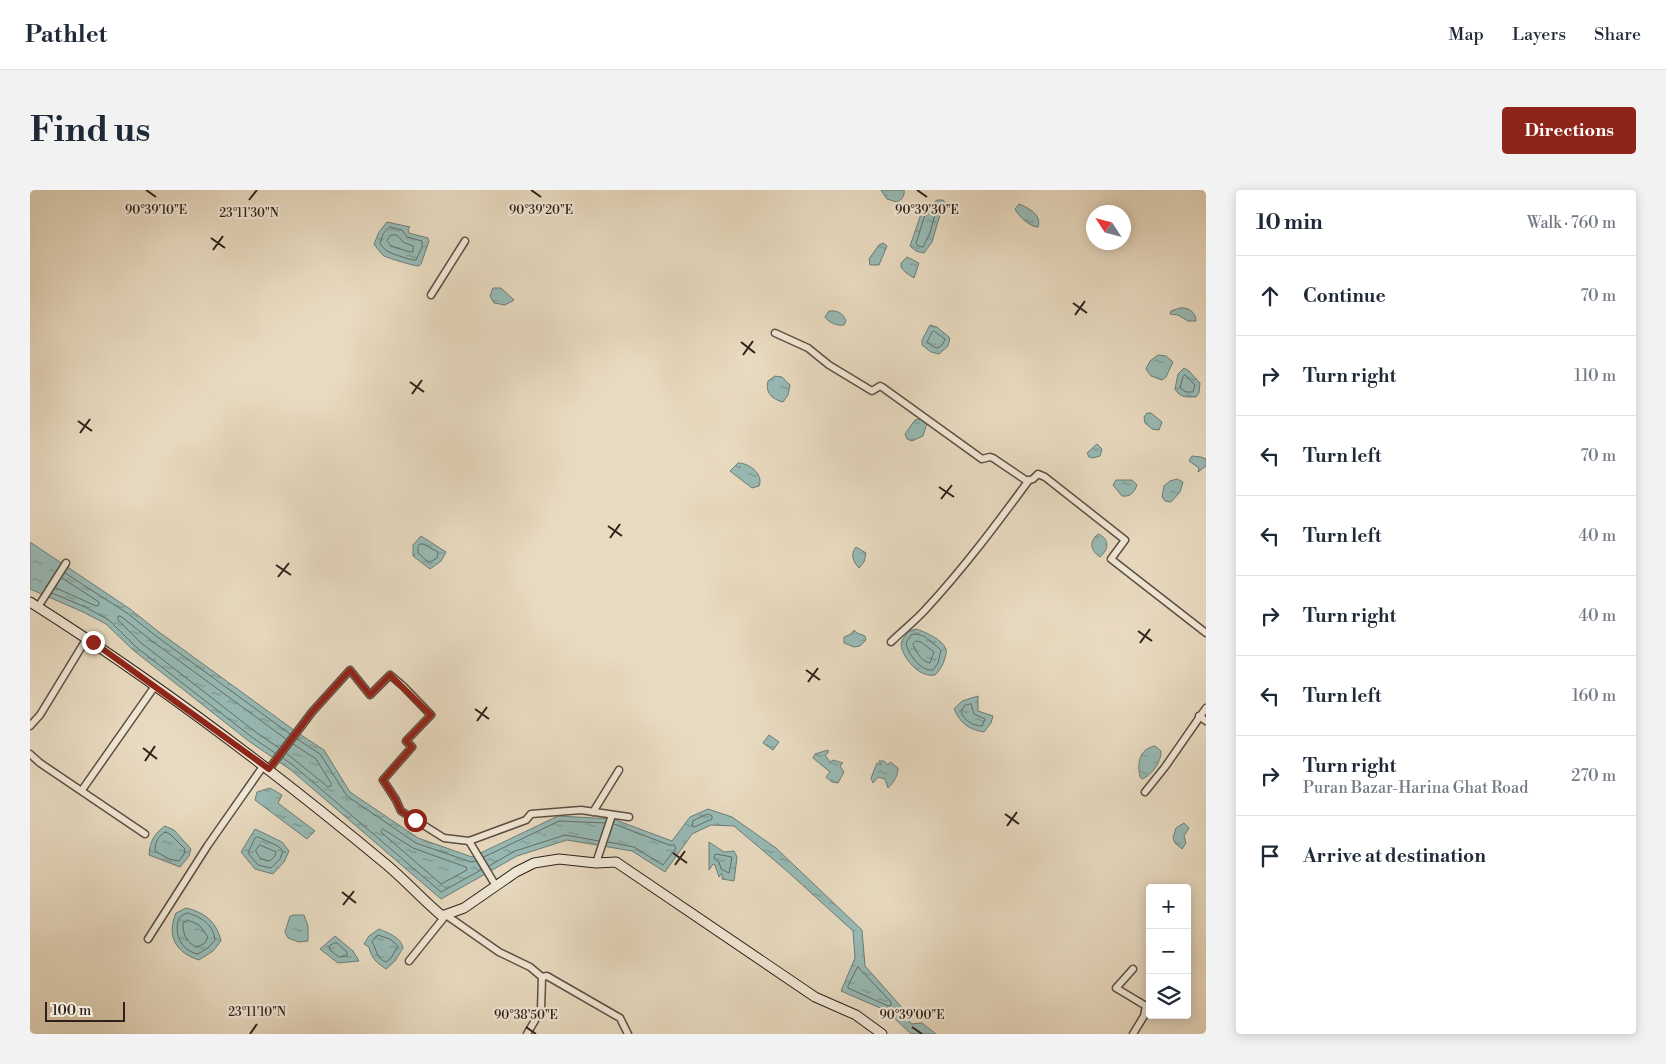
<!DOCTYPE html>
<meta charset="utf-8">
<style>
:root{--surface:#fff;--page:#f2f2f3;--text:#1f2937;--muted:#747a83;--line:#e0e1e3;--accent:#8f2418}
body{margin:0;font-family:"Libre Bodoni",serif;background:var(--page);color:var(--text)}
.controls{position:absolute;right:15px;bottom:15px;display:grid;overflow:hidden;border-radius:5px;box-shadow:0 2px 12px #0003}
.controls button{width:45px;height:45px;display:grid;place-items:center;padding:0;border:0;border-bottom:1px solid var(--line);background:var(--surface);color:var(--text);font:25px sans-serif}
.compass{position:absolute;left:1056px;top:15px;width:45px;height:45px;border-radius:50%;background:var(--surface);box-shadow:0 2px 12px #0003;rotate:306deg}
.scale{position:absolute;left:15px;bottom:12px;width:80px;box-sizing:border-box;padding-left:5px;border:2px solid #2d2119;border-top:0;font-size:14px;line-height:18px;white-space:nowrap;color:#2d2119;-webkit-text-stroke:4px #f0e7d6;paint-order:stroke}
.stop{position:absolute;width:15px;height:15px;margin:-11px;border:4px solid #8f2418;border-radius:50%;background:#fff}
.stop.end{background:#8f2418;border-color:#fff;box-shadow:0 1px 5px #0008}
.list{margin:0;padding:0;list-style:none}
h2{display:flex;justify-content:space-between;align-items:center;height:65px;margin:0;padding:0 20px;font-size:21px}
h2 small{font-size:16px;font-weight:400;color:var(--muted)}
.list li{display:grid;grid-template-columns:32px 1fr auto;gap:15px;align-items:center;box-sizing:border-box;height:80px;padding:0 20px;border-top:1px solid var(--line)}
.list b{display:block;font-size:19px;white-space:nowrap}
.list p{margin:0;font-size:16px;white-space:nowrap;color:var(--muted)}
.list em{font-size:16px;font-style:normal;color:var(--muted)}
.icon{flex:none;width:28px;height:28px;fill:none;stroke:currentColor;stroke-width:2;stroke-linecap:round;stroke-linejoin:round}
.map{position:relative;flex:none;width:1176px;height:844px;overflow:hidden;border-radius:5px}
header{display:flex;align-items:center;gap:30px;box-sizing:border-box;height:70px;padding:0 25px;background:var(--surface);border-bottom:1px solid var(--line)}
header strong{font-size:24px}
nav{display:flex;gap:28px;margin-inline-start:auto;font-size:18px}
.intro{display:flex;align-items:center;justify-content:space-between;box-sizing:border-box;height:120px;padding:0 30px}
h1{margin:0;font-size:35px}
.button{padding:12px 22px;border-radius:5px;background:var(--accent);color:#fff;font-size:18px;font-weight:700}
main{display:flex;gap:30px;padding:0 30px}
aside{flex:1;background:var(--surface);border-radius:5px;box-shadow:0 2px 12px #0003}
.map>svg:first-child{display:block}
.water{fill:url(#water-ripples);stroke:#6d7d77}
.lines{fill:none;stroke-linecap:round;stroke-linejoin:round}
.shore{stroke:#626e67;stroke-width:1}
.street-casing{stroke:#5c4f43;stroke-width:9}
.secondary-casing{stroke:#2d2119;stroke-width:11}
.street{stroke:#f0e7d6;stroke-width:6}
.secondary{stroke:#f0e7d6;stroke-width:9}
.route{stroke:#8f2418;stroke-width:6}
.ticks{fill:none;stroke:#2d2119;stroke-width:2}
.ticks-label{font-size:12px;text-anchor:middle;fill:#2d2119;stroke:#f0e7d6;stroke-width:4.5;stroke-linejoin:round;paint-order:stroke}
</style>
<header>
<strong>Pathlet</strong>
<nav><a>Map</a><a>Layers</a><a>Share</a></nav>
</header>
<div class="intro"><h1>Find us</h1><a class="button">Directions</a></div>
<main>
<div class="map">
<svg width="1176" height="844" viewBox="0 0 1176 844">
<defs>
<pattern id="water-ripples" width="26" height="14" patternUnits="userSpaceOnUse" patternTransform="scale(1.25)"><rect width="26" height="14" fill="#97bab5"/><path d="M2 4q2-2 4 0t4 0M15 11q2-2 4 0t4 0" fill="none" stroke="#7c9792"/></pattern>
</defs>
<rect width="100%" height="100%" fill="#e8dac0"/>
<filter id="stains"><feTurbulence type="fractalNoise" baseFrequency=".004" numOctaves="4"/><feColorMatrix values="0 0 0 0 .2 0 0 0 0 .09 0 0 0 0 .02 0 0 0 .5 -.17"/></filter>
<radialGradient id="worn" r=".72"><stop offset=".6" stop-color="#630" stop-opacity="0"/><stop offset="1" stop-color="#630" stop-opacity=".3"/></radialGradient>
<!-- water -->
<g class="water">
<path d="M851,0H874C875,5 872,10 867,12L857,9Z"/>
<polygon points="907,10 913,10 917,15 909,28 902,52 894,63 886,61 880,56 891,24 894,18 900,16"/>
<path d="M989,14C999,18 1012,25 1008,37C1000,37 988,26 985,19Z"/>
<path d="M357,32L380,37L378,39L379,43L398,48L399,51L391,74L389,76C384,76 358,68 354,66C350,63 347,58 344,54L349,42Z"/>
<polygon points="853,53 857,56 849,75 840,75 839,69 849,55"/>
<polygon points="877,67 889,73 884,88 875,82 871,77 871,73"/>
<polygon points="463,98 471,98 484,110 475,115 464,113 460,106"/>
<path d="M1150,118C1158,117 1166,122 1166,131H1158L1148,125L1140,124L1141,121Z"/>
<path d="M799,121C807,120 813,123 816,131L814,135C806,136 800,133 795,127Z"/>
<polygon points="900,135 907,137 920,148 918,156 909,164 901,162 892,155 892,150"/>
<polygon points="1128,165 1136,166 1143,172 1136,187 1132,190 1121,186 1116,179 1120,171"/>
<path d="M1154,178L1159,181L1170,193L1169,203L1166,207C1157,207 1150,208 1145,199L1148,184Z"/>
<path d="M745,186L752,187L760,195L758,205L753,212C742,209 735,203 738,191Z"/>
<polygon points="1117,223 1121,223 1132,232 1129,240 1122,239 1115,233 1114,227"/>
<path d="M885,230C889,229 893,229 897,233L893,246L882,251L877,249L875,244Z"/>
<polygon points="1067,254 1072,259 1070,266 1063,268 1059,267 1057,263"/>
<polygon points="1162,266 1171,267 1176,269 1176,276 1168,282 1169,278 1159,271"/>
<path d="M708,273C720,273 734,285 729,296L722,298L700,281Z"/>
<polygon points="1147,289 1153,292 1150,302 1141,312 1135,311 1132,307 1134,296 1140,291"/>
<path d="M1086,290H1102L1107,295C1104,303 1100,307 1092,306L1083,295Z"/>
<path d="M1068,344C1080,349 1079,359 1070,367C1060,360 1059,352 1068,344Z"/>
<polygon points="391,346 416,362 411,371 400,379 383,366 383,355"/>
<polygon points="0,352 100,419 129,442 268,543 294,560 320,602 388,648 442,667 528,626 583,629 642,651 660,627 678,619 702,627 746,658 832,740 835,776 875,821 881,834 892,833 906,844 881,844 857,821 811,801 825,768 823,741 757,681 704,636 681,635 662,644 635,682 602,661 537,650 487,666 411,709 261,580 220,552 103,460 76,434 53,422 0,399"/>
<path d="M826,357L836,363L834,372L829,378C823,372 820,364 826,357Z"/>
<path d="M886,439C895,442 912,449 916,459C917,463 915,467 914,471C912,477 909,481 905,485C890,488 873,469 871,455C871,450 876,445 879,441Z"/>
<polygon points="824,440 827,443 835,446 836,450 830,456 824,457 814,453 814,447 821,444"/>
<path d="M948,506V521L963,526L961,533L954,542C938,539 931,534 924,519L932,511Z"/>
<polygon points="739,545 749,552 743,560 733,553"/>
<path d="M1125,556L1131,561C1132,571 1121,586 1112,589L1110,587C1107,573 1109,559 1125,556Z"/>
<polygon points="798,560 798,563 795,565 800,572 803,570 813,573 810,576 814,582 808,593 802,592 796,587 800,582 783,568 785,564"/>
<path d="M849,571H854L858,575L860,572L868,578C868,586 864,592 858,598L855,589L848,587L843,593L841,588L847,573L851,575Z"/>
<polygon points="240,598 252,605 248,613 285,641 277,649 225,610 227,602"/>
<polygon points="1154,633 1159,638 1154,646 1156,653 1152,659 1145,653 1143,648 1146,638"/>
<path d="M135,636L144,640L161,659L159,666L150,677L119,665C120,651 124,644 135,636Z"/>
<polygon points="225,639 252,652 259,661 254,672 243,684 225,679 211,662"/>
<polygon points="679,652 694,662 704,661 707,667 704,691 692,689 692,683 689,687 685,675 683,674 679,680"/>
<path d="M156,718C174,722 187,732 191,751L183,761L169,770C146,763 136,746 146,723Z"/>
<polygon points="264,725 274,725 278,736 278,751 269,752 258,748 255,742 260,726"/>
<path d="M349,739C358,743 371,747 373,758L365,771L356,779C347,773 341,768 339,757L334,754L339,746Z"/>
<polygon points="305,746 323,761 329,771 308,773 290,759"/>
</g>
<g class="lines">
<!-- shore -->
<g class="shore">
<polygon points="904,21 905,24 900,43 893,57 888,56 886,53 895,25 898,22"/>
<path d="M360,37L372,40L377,47L392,51V57L386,70C382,71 360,63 357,61C354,59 352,56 350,54L353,44Z"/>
<polygon points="361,45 367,45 373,52 383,56 383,62 380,62 361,56 357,51"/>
<polygon points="904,141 915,149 913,154 908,158 903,157 897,152 902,142"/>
<polygon points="1155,185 1165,195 1163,202 1156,202 1150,198 1153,187"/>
<polygon points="390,354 393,354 408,362 407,368 400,372 397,371 388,363 388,357"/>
<polyline points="35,383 97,423 126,446 260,544"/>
<polyline points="26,398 66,416 69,415 69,412 32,388"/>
<polyline points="22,403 55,417 79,430 106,457 223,548 245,563"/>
<path d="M886,444L894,446L911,460L908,473L903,480C890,481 878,464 876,453L881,445Z"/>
<path d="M886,451L891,452L904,462L900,473C892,472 886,462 883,454Z"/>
<path d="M941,514L944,524L955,529L952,536C943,536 934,530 931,522L934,516Z"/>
<polyline points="267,549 290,564 317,606 386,653 441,672 446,671"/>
<polyline points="249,558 227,543 110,452 88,430 88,426 90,426 93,428 122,451 256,549"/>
<polyline points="256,563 298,597 301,596 301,593 286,569 263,554"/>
<polyline points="253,568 264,576 411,702 451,680"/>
<polygon points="678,624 682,626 682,629 664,637 662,636 663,631"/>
<polygon points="353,639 383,658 436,677 437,680 411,694 352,643 351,641"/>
<path d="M136,642L141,645L155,659L154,664L149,671L139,669L125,661C125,653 128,645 136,642Z"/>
<polygon points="228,647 248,656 253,661 250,669 241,678 228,675 218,663 225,648"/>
<polyline points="578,652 604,657 633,675 646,658 644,655 639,655 584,634"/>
<polygon points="230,655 246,662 245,666 240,671 231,669 226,662 226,660"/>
<polygon points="686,664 702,667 699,683 691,679 689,672 684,668"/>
<polyline points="454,667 529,631 575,633"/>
<polyline points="459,676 485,661 535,645 569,651"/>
<path d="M157,723C170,726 184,735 185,750L179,757L168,764C151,761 143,743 149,728Z"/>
<path d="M158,730L169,735L178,747L175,753L167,757C157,754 152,743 153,733Z"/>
<path d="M348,745L360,749L368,756L361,768L356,772C346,769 347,759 342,752Z"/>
<polygon points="304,753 307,753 317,762 317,766 309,767 300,760 299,757"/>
<polygon points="828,777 861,812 861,816 858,816 818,798 818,796"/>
</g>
<defs>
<g id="street">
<polyline points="401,105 435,51"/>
<polyline points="745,143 778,158 799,175 842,201 850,196 852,197 952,269 960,267 963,268 997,291 1003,289 1008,284 1015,287 1095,350 1081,369 1176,443"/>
<polyline points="8,417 36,373"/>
<path d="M861,452C872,441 884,432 895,420C933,379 966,335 999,290"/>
<polyline points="1169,526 1176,531"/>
<polyline points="0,536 10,525 57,448"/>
<polyline points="0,564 10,573 115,644"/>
<polyline points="239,579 282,522 320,480 340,505 360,485 373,496 401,525 376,551 382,557 353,590 366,610 371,621 414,648 439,651 496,630 501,624 551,620 599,627"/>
<polyline points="52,600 125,496"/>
<polyline points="1115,602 1135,577 1176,518"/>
<polyline points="563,622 589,580"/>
<polyline points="439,651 466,696"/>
<polyline points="566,673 582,625"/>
<polyline points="118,749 178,655 234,575"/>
<polyline points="379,771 416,725 469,762 500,777 512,787 517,786 590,828 598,844"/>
<polyline points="1103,779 1086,798 1116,816 1114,826 1103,844"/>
<polyline points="497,844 511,820 512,787"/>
</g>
<path id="secondary" d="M0,412C125,491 243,580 357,675C376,691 393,710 412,726L434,718L486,682L504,673L529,669L566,673L586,672L785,807L826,825L852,844"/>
</defs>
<!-- street casing -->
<use href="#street" class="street-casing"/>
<!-- secondary casing -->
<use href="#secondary" class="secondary-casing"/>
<!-- street -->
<use href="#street" class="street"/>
<!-- secondary -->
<use href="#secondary" class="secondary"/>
</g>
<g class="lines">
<!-- route -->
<polyline class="route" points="63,452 239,579 282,522 320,480 340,505 360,485 401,525 376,551 382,557 353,590 366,610 371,621 385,630"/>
</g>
<!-- ticks -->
<path class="ticks" d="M116,0L126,7M501,0L511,7M887,0L897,7M219,10L227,0M181,48L195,58M183,60L193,46M1043,113L1057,123M1045,125L1055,111M711,152L725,163M713,165L723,151M380,192L394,202M382,204L392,190M48,231L62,241M50,243L60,229M909,297L924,307M911,309L922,295M578,336L592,346M580,348L590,334M246,375L261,385M248,387L259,373M1108,441L1122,451M1110,453L1120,439M776,480L790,490M778,492L788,478M445,519L459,529M447,531L457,517M113,558L127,569M115,571L125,556M975,624L989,634M977,636L987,622M643,663L657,673M645,675L655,661M312,702L326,713M313,715L324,701M496,837L506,844M882,837L892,844M220,844L227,834"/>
<g class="ticks-label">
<text x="511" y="24">90°39'20"E</text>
<text x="126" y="24">90°39'10"E</text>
<text x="897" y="24">90°39'30"E</text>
<text x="219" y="27">23°11'30"N</text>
<text x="227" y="826">23°11'10"N</text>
<text x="496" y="829">90°38'50"E</text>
<text x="882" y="829">90°39'00"E</text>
</g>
<rect width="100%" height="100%" filter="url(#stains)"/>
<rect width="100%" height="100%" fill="url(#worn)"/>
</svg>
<div class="controls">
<button>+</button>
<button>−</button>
<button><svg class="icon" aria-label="layers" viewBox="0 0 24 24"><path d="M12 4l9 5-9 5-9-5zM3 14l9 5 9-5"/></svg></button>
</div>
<svg class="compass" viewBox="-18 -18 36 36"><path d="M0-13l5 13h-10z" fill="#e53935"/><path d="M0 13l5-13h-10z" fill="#747a83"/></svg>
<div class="scale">100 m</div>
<div class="stop" style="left:385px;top:630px"></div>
<div class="stop end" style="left:63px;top:452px"></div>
</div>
<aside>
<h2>10 min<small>Walk · 760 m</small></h2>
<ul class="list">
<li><svg class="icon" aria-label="ahead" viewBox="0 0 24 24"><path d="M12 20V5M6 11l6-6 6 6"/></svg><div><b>Continue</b></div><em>70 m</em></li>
<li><svg class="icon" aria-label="right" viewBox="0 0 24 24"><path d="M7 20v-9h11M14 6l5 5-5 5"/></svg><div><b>Turn right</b></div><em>110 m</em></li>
<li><svg class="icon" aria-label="left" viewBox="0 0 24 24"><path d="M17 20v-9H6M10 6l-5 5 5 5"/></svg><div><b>Turn left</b></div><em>70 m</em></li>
<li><svg class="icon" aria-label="left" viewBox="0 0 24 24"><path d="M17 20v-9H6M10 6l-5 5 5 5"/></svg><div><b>Turn left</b></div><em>40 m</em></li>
<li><svg class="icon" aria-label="right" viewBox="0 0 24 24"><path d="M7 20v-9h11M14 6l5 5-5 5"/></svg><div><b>Turn right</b></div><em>40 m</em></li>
<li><svg class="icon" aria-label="left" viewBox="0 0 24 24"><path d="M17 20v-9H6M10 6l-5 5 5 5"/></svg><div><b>Turn left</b></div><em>160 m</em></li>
<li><svg class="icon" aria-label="right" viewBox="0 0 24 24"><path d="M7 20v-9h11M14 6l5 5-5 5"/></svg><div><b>Turn right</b><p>Puran Bazar-Harina Ghat Road</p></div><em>270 m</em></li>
<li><svg class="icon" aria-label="arrive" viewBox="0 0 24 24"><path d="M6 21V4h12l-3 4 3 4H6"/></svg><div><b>Arrive at destination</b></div></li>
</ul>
</aside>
</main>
